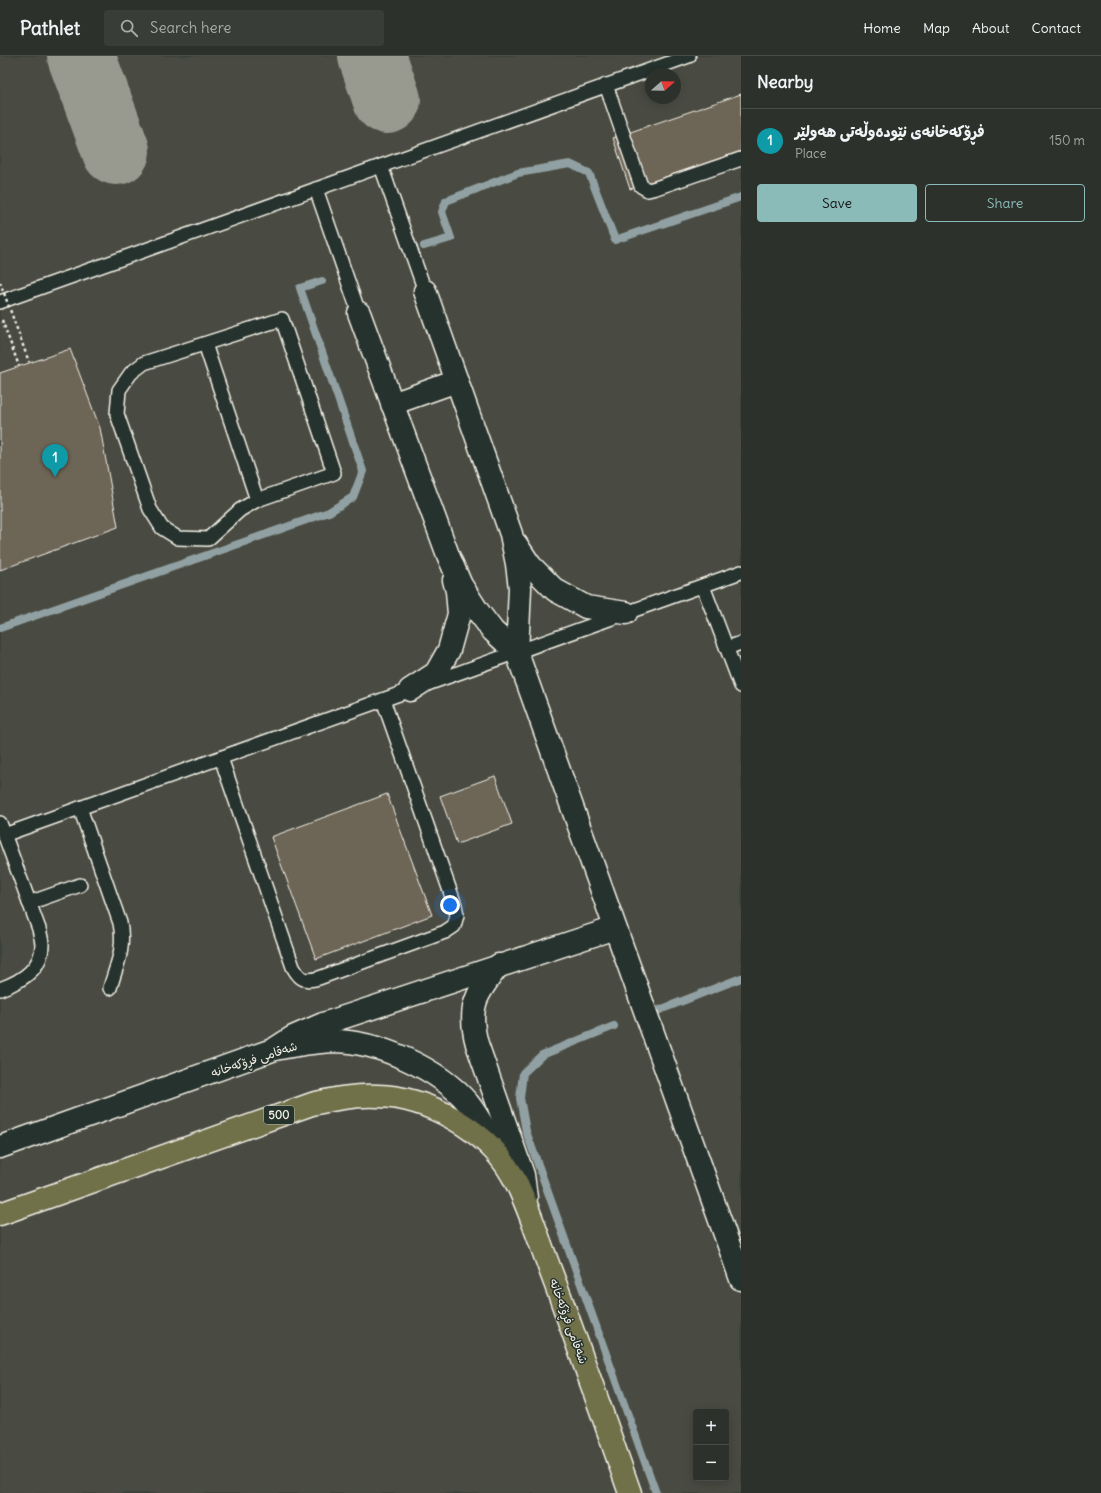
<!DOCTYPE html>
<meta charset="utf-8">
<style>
:root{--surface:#2c322b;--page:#383e37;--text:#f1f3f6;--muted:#a6aaa9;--line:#484d47;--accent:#8bbbb9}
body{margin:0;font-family:Delius,"Playpen Sans Arabic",sans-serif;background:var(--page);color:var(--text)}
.controls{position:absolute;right:12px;bottom:12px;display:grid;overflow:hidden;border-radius:4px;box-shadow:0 2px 10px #0003}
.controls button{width:36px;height:36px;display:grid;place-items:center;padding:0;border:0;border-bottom:1px solid var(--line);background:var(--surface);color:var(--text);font:20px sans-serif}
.compass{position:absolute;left:645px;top:12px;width:36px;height:36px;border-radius:50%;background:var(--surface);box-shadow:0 2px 10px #0003;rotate:70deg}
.you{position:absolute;left:450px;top:849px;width:14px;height:14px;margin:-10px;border:3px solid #fff;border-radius:50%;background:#1a73e8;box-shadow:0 0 0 6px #1a73e833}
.badge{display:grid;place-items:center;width:26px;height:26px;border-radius:50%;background:var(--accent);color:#fff;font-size:13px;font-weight:700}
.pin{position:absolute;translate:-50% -33px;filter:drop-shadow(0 1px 2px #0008)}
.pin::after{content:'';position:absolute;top:21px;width:14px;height:12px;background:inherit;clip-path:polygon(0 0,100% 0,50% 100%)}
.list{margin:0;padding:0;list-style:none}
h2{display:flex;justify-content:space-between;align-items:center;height:52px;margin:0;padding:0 16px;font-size:17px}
h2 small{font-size:13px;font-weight:400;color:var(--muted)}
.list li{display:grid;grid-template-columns:26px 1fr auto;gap:12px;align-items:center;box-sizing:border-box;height:64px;padding:0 16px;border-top:1px solid var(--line)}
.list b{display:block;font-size:15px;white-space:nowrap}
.list p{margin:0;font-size:13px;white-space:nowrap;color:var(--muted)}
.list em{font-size:13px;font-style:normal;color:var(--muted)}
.actions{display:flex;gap:8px;padding:12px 16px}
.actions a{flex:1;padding:9px 0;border:1px solid var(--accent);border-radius:4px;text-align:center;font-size:14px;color:var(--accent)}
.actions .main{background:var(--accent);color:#111}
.icon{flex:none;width:22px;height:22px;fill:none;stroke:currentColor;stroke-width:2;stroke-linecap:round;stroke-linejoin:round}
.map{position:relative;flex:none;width:741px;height:1437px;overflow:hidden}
header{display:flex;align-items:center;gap:24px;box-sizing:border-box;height:56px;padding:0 20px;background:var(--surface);border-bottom:1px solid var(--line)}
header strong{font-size:19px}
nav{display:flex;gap:22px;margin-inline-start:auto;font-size:14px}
.search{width:280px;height:36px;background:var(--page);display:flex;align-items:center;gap:10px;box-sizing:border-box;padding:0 14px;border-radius:4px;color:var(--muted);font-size:15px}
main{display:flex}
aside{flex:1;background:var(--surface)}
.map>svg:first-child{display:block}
.built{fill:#4a4c42;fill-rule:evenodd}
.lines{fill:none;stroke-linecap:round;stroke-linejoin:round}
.stream{stroke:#91a1a3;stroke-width:8}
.taxiway{stroke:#989a90;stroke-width:68}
.building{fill:#6d6556;stroke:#f4f1e8}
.service-casing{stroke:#f4f1e8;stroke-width:16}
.tertiary-casing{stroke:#f4f1e8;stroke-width:25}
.secondary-casing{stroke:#f4f1e8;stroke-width:25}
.primary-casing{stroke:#f4f1e8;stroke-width:25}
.path{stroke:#f4f1e8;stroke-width:2.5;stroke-dasharray:3 3;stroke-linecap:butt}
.service{stroke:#26332d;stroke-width:13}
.tertiary{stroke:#26332d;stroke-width:22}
.secondary{stroke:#26332d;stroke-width:22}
.primary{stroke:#70704a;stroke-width:22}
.path-bridge{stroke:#f4f1e8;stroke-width:2.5;stroke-dasharray:3 3;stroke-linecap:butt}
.labels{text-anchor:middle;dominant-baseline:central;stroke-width:3;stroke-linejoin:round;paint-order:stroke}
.shield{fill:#26332d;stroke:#b6b8b0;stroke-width:1}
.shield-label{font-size:11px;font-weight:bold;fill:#f4f1e8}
.street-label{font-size:12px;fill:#f4f1e8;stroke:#26332d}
</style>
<header>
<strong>Pathlet</strong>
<div class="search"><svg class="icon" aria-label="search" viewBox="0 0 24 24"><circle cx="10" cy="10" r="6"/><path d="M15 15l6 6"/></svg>Search here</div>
<nav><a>Home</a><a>Map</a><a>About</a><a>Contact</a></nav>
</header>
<main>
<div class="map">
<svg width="741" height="1437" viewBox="0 0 741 1437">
<rect width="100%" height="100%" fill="#3b4239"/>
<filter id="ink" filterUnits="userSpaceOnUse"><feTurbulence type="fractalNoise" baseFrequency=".025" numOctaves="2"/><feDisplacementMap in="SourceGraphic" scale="8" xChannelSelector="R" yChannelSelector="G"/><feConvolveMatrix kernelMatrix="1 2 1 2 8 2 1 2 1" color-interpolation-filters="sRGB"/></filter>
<g filter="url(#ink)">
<!-- built -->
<path class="built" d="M0,0H741V1437H0ZM651,18H675V42H651ZM696,1356H726V1422H696Z"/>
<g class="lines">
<!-- stream -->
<g class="stream">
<polyline points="424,190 451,182 442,156 446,145 518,117 570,108 589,117 615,184 741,141"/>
<polyline points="0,572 329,456 353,441 363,415 300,232 322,225"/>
<polyline points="652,957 741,922"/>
<polyline points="614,970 542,999 523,1017 520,1042 526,1075 656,1437"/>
</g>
<!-- taxiway -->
<g class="taxiway">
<polyline points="81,0 116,95"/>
<polyline points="372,0 387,44"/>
</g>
</g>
<!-- building -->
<g class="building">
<polygon points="741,38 741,95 630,133 613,82"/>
<polygon points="70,293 100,372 118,471 0,514 0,317"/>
<polygon points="495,720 512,768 457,788 440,740"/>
<polygon points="387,738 432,859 316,903 271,781"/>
</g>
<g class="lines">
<defs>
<g id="service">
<polyline points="606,29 641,130 648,134 656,132 741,103"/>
<polyline points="381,110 425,235"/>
<polyline points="316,133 359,257"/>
<polyline points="0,246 689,0"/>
<polygon points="282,263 334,417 257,444 240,454 208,483 178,482 162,472 150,453 117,358 119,334 131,317 144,307"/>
<polyline points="205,288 257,444"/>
<polyline points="703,530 741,630"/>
<polyline points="727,592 741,587"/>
<path d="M221,702L293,911C300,924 305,926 319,922L445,876L454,870L457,859L455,849L383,644"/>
<path d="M80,752L120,867C125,893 117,908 110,932"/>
<path d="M0,767L39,873C40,878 42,884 42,889C42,913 20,926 0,933"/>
<polyline points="4,779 741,516"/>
<polyline points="29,847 80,829"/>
</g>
<g id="tertiary">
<polyline points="425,235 511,478 517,508 520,532 517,597 741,1223"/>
<polyline points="359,257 448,499 461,529 477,554 493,575 517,597"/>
<polyline points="392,348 457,325"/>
<polyline points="516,488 530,509 555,534 586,551 626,557"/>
<polyline points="410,634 436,617 449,594 459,558 457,535 454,524"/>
<path d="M499,909C476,938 467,951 477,988L523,1119L526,1142"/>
<polyline points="276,992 293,981 323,968 615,872"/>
</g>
<path id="secondary" d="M0,1091L275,993C295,989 313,986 333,985C378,985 439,1013 468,1047C480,1062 489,1080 498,1097"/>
<path id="primary" d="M0,1158L312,1048C334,1043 354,1039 378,1040C427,1041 486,1074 511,1117C522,1135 529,1156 536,1175C544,1197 552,1219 560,1240C584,1306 607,1371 630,1437"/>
</defs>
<!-- service casing -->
<use href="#service" class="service-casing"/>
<!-- tertiary casing -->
<use href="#tertiary" class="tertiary-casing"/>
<!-- secondary casing -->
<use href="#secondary" class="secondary-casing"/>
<!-- primary casing -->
<use href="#primary" class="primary-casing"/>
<!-- path -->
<polyline class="path" points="2,264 19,310"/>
<!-- service -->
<use href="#service" class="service"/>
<!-- tertiary -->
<use href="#tertiary" class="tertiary"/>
<!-- secondary -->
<use href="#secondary" class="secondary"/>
<!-- primary -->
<use href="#primary" class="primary"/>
<!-- path-bridge -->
<polyline class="path-bridge" points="0,226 29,306"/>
</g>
</g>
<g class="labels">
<!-- shield labels -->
<rect class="shield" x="264" y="1050" width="30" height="18" rx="3"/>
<g class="shield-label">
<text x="279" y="1059">500</text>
</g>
<!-- street labels -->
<g class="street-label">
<text transform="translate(254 1003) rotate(-18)">شەقامی فڕۆکەخانە</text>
<text transform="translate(569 1265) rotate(70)">شەقامی فڕۆکەخانە</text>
</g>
</g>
</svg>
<div class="controls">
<button>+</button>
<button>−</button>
</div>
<svg class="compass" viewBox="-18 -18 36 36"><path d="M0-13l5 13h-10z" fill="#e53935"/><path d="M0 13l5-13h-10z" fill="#a6aaa9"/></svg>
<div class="you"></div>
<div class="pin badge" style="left:55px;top:421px;background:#0f9aa8">1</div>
</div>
<aside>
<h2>Nearby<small></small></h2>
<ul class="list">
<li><span class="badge" style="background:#0f9aa8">1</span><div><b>فڕۆکەخانەی نێودەوڵەتی هەولێر</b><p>Place</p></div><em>150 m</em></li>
</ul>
<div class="actions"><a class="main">Save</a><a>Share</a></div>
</aside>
</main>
